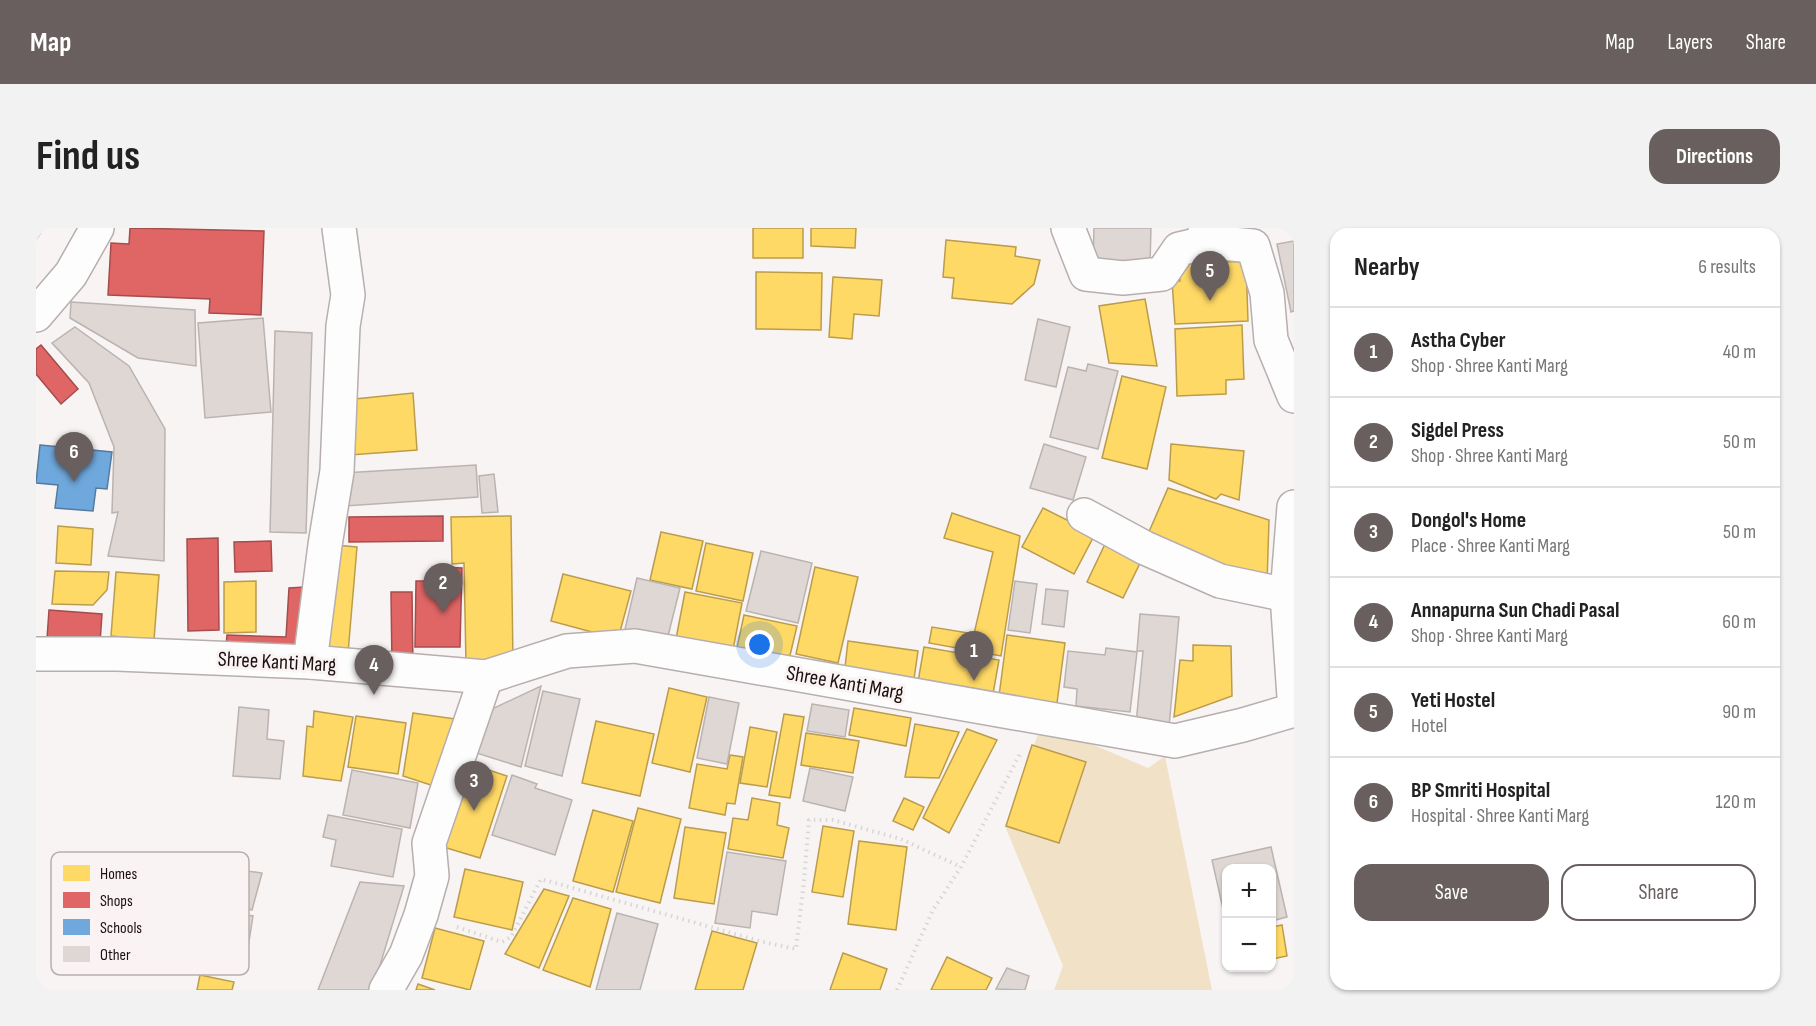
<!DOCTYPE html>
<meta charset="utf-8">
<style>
:root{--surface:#fff;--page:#f2f2f2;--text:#222;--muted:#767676;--line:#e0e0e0;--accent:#695f5f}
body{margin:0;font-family:"Sofia Sans Condensed",sans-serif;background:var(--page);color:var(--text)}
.controls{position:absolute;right:18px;bottom:18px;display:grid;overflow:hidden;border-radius:12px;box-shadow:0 2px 4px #0004}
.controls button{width:54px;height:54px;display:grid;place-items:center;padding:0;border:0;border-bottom:2px solid var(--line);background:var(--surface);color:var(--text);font:30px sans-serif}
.you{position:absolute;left:724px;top:417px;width:21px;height:21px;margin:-15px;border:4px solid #fff;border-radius:50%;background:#1a73e8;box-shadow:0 0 0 9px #1a73e833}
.badge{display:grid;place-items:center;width:39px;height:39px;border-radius:50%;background:var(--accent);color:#fff;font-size:20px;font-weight:700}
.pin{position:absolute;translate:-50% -50px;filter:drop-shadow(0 2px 3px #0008)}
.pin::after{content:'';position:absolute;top:32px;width:21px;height:18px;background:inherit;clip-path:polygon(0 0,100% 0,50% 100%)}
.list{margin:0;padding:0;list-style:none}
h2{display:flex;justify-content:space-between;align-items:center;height:78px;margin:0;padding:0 24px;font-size:26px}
h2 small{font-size:20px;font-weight:400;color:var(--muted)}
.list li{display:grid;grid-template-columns:39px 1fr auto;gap:18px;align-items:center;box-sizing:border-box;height:90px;padding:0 24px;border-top:2px solid var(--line)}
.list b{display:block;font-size:22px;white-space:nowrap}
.list p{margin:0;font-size:20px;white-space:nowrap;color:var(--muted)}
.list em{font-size:20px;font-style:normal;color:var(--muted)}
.actions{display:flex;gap:12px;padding:18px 24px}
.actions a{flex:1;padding:14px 0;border:2px solid var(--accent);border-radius:18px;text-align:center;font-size:21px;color:var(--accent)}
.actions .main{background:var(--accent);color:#fff}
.map{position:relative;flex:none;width:1258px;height:762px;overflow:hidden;border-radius:18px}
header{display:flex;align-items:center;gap:36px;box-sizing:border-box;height:84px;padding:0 30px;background:var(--accent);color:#fff}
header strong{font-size:28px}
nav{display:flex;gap:33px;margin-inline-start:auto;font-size:21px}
.intro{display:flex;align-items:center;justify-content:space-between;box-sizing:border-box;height:144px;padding:0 36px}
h1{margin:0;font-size:42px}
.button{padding:15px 27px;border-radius:18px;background:var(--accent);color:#fff;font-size:21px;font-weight:700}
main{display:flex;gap:36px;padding:0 36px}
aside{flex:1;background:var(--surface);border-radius:18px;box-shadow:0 2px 4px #0004}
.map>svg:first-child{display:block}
.green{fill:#f1e1c6}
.homes{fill:#ffd966;stroke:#bb9c4c;stroke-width:1.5}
.shops{fill:#e06666;stroke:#a54c4c;stroke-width:1.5}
.schools{fill:#6fa8dc;stroke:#567a9e;stroke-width:1.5}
.building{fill:#dfd7d4;stroke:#bab3b0;stroke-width:1.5}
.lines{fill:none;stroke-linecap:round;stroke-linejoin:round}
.street-casing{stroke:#b7aeae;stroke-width:36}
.secondary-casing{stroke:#b7aeae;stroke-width:36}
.path{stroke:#d7d5d5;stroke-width:4;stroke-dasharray:1.5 4.5;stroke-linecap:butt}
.street{stroke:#fefdfd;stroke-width:33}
.secondary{stroke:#fefdfd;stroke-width:33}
.labels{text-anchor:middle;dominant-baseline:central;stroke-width:6;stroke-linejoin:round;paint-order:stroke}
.street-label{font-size:21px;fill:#1b0f0f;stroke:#faf3f3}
.key{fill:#faf3f3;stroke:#b7afaf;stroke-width:1.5}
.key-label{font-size:16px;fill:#1b0f0f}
</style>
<header>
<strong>Map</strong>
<nav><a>Map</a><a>Layers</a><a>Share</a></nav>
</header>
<div class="intro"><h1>Find us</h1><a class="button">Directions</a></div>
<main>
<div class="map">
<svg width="1258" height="762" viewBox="0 0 1258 762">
<rect width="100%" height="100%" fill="#f9f4f4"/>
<!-- green -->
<polygon class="green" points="1006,495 1112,540 1129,528 1176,762 1018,762 1027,738 969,598"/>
<!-- homes -->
<g class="homes">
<rect x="717" y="0" width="50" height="30"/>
<polygon points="775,0 820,0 819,20 775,18"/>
<polygon points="910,12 980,19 979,28 1004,32 998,56 976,76 916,70 918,50 907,49"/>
<polygon points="1210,33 1212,93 1139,96 1136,53 1144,53 1143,36"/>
<polygon points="720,44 786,45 785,102 720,101"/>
<polygon points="797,49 846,52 843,88 818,86 816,111 793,109"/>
<polygon points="1109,71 1121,138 1073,135 1063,78"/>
<polygon points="1206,97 1208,151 1190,152 1190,166 1141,168 1139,101"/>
<polygon points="1086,148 1130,159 1111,241 1066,230"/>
<polygon points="377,165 381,222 314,227 309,172"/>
<polygon points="1135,216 1208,223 1203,272 1185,266 1180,271 1133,252"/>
<polygon points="1132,260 1233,292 1231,355 1112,306"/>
<polygon points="1007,280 1059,306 1038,346 986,319"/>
<polygon points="916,285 984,308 965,428 893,415 896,399 938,406 957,324 908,310"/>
<polygon points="475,288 477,435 430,436 428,335 416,336 415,289"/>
<polygon points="22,298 57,301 55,337 20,335"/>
<polygon points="625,304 667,313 656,361 614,352"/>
<polygon points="1071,312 1107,329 1087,370 1051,354"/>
<polygon points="670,315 717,325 707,373 660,363"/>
<polygon points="299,317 321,319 312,425 291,423"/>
<polygon points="779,339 822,349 802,435 760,426"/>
<polygon points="19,343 73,344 71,362 57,377 16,376"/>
<polygon points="80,344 123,347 118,412 75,408"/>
<polygon points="527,346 595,363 582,411 515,393"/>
<polygon points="220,353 220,404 188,405 188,354"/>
<polygon points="649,364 706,375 696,427 639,416"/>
<polygon points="708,387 761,398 751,440 699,429"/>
<polygon points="971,407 1029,415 1021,475 963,468"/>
<polygon points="812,413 882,423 877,458 808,448"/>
<polygon points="1157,417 1195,418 1196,468 1138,489 1144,432 1157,433"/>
<polygon points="888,419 963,432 957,466 882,454"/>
<polygon points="633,460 671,469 654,544 616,535"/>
<polygon points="818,480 875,490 870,518 813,507"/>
<polygon points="278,483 317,489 305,553 267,548 271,498 277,499"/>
<polygon points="377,485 427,492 401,559 367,548"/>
<polygon points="748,486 768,489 754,570 733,567"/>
<polygon points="320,488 370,495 362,546 312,539"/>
<polygon points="560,493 618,506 604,568 546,555"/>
<polygon points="879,496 923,504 903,550 869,549"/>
<polygon points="714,499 741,504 731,559 704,555"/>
<polygon points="931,501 961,512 913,605 887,590"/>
<polygon points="770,505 823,513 817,545 765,537"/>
<polygon points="996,517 1050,534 1023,615 970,598"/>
<polygon points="694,527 707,529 699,576 691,575 689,587 653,580 661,536 691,541"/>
<polygon points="431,535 471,548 444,630 404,618"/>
<polygon points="716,570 744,575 741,597 753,600 747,630 692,621 697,590 712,592"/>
<polygon points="868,570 888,579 877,602 857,593"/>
<polygon points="602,580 645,591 624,675 580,664"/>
<polygon points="557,582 597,593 577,664 537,653"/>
<polygon points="787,598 818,603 807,669 776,664"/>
<polygon points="649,599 690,605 678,676 638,670"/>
<polygon points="823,613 871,619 860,702 812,696"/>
<polygon points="429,641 487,654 476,702 418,689"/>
<polygon points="508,661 533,668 503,740 469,726"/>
<polygon points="537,670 575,681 554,759 507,742"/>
<polygon points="1246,697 1251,728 1236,731 1236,699"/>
<polygon points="399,700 448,713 434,762 386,750"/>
<polygon points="676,703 721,715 707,762 659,762"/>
<polygon points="807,725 851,741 844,762 794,762"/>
<polygon points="911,729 956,750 950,762 895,762"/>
<polygon points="164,747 198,754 196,762 161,762"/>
<polygon points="382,756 399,762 380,762"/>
</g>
<!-- shops -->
<g class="shops">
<polygon points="94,0 228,3 225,87 173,85 174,71 72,67 75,15 93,16"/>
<polygon points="5,117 42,161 25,176 0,146 0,121"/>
<polygon points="407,288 407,313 313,314 313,289"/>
<polygon points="182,310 183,402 152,403 151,311"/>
<polygon points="235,313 236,343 199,344 198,314"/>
<polygon points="403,339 426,340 424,419 379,419 380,353 403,353"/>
<polygon points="269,359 265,431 189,428 191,407 250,409 253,360"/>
<polygon points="355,364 376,364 377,439 356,439"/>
<polygon points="13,382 66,386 64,415 11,411"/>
</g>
<!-- schools -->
<polygon class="schools" points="4,217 76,224 71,261 60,260 57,283 19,280 22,257 0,255"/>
<!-- building -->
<g class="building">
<polygon points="0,0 8,0 0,12"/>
<polygon points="1058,0 1115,0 1114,36 1057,34"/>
<polygon points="1258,13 1258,83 1255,84 1241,16"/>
<polygon points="35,74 159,82 160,138 102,130 34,90"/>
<polygon points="227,90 235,184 169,190 162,95"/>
<polygon points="1002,91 1034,99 1020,159 989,152"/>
<polygon points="39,99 93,138 129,201 128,333 72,328 82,284 76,285 78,219 53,155 16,115"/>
<polygon points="239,103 276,105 270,305 234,304"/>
<polygon points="1052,136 1082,143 1062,221 1014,209 1032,139 1050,143"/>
<polygon points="1008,216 1050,229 1037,272 994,260"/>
<polygon points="440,237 442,269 309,278 307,245"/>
<polygon points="458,246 462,284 446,285 443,248"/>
<polygon points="725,323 776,335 762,395 710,383"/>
<polygon points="601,350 644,360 629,420 587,410"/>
<polygon points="979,353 1001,356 994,405 972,402"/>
<polygon points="1010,361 1032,363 1028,399 1006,396"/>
<polygon points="1104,386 1143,389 1133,499 1100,496 1107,423 1101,423"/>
<polygon points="1070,420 1101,424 1094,484 1040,478 1041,461 1028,459 1032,423 1069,427"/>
<polygon points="505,458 485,539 428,521 441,488"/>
<polygon points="507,463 544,471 526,548 489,538"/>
<polygon points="673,469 703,475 691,536 661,530"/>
<polygon points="776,476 813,482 809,509 771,503"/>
<polygon points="203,479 233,482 231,511 248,513 244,551 197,548"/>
<polygon points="774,540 817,549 809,583 767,573"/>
<polygon points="316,542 382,555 374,600 307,587"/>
<polygon points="476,547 501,556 499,560 536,572 519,627 456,607"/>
<polygon points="292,587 366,601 357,649 295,638 300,612 287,609"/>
<polygon points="1235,619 1251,689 1236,693 1236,640 1190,640 1190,694 1176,632"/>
<polygon points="691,624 750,633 741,687 716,683 714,700 679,695"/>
<polygon points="191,640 226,645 216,682 183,673"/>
<polygon points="324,654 368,658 342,744 334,762 282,762"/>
<polygon points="123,674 217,688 208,745 114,730"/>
<polygon points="581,685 622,696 604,762 560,762"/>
<polygon points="971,740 993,748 989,762 960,761"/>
</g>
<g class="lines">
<defs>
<g id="street">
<polyline points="1032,0 1050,46 1087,50 1126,46 1143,21 1174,14"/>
<polyline points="1169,0 1174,14 1217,18 1231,65 1235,112 1258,168"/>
<polyline points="0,87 35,46 61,0"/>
<polyline points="1258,279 1251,367 1258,469"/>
<polyline points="1048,287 1109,320 1184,353 1251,367"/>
<polyline points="274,434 289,317 301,243 307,98 312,67 303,0"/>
<polyline points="350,762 370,727 385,687 396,648 393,615 450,449"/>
</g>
<polyline id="secondary" points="0,426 81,426 274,434 450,449 531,423 599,418 1139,513 1207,497 1258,482"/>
</defs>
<!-- street casing -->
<use href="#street" class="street-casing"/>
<!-- secondary casing -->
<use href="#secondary" class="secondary-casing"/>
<!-- path -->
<g class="path">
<polyline points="421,699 466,714 475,709 505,651 727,714 760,721 768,653 773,592 797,592 865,611 925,639"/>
<polyline points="861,762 897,682 925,639 985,524"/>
</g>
<!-- street -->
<use href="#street" class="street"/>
<!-- secondary -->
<use href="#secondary" class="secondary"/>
</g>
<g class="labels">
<!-- street labels -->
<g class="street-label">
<text transform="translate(241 434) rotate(3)">Shree Kanti Marg</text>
<text transform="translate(809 455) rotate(10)">Shree Kanti Marg</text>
</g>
</g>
<!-- legend -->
<rect x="15" y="624" width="198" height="123" rx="9" class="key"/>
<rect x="27" y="637" width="27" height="16" fill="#ffd966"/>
<rect x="27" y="664" width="27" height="16" fill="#e06666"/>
<rect x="27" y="691" width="27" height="16" fill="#6fa8dc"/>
<rect x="27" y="718" width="27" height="16" fill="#dfd7d4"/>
<g class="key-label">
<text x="64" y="651">Homes</text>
<text x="64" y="678">Shops</text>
<text x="64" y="705">Schools</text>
<text x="64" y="732">Other</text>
</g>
</svg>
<div class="controls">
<button>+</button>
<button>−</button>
</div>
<div class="you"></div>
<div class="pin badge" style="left:938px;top:453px">1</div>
<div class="pin badge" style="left:407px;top:385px">2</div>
<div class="pin badge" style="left:438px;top:583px">3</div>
<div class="pin badge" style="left:338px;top:467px">4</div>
<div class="pin badge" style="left:1174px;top:73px">5</div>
<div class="pin badge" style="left:38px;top:254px">6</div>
</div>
<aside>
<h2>Nearby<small>6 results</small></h2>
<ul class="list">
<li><span class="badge">1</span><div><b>Astha Cyber</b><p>Shop · Shree Kanti Marg</p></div><em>40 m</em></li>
<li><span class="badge">2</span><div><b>Sigdel Press</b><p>Shop · Shree Kanti Marg</p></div><em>50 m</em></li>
<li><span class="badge">3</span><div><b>Dongol's Home</b><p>Place · Shree Kanti Marg</p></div><em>50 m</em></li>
<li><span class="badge">4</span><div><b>Annapurna Sun Chadi Pasal</b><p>Shop · Shree Kanti Marg</p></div><em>60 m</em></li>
<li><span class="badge">5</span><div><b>Yeti Hostel</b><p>Hotel</p></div><em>90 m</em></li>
<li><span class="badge">6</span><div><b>BP Smriti Hospital</b><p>Hospital · Shree Kanti Marg</p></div><em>120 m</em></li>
</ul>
<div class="actions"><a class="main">Save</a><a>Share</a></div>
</aside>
</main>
